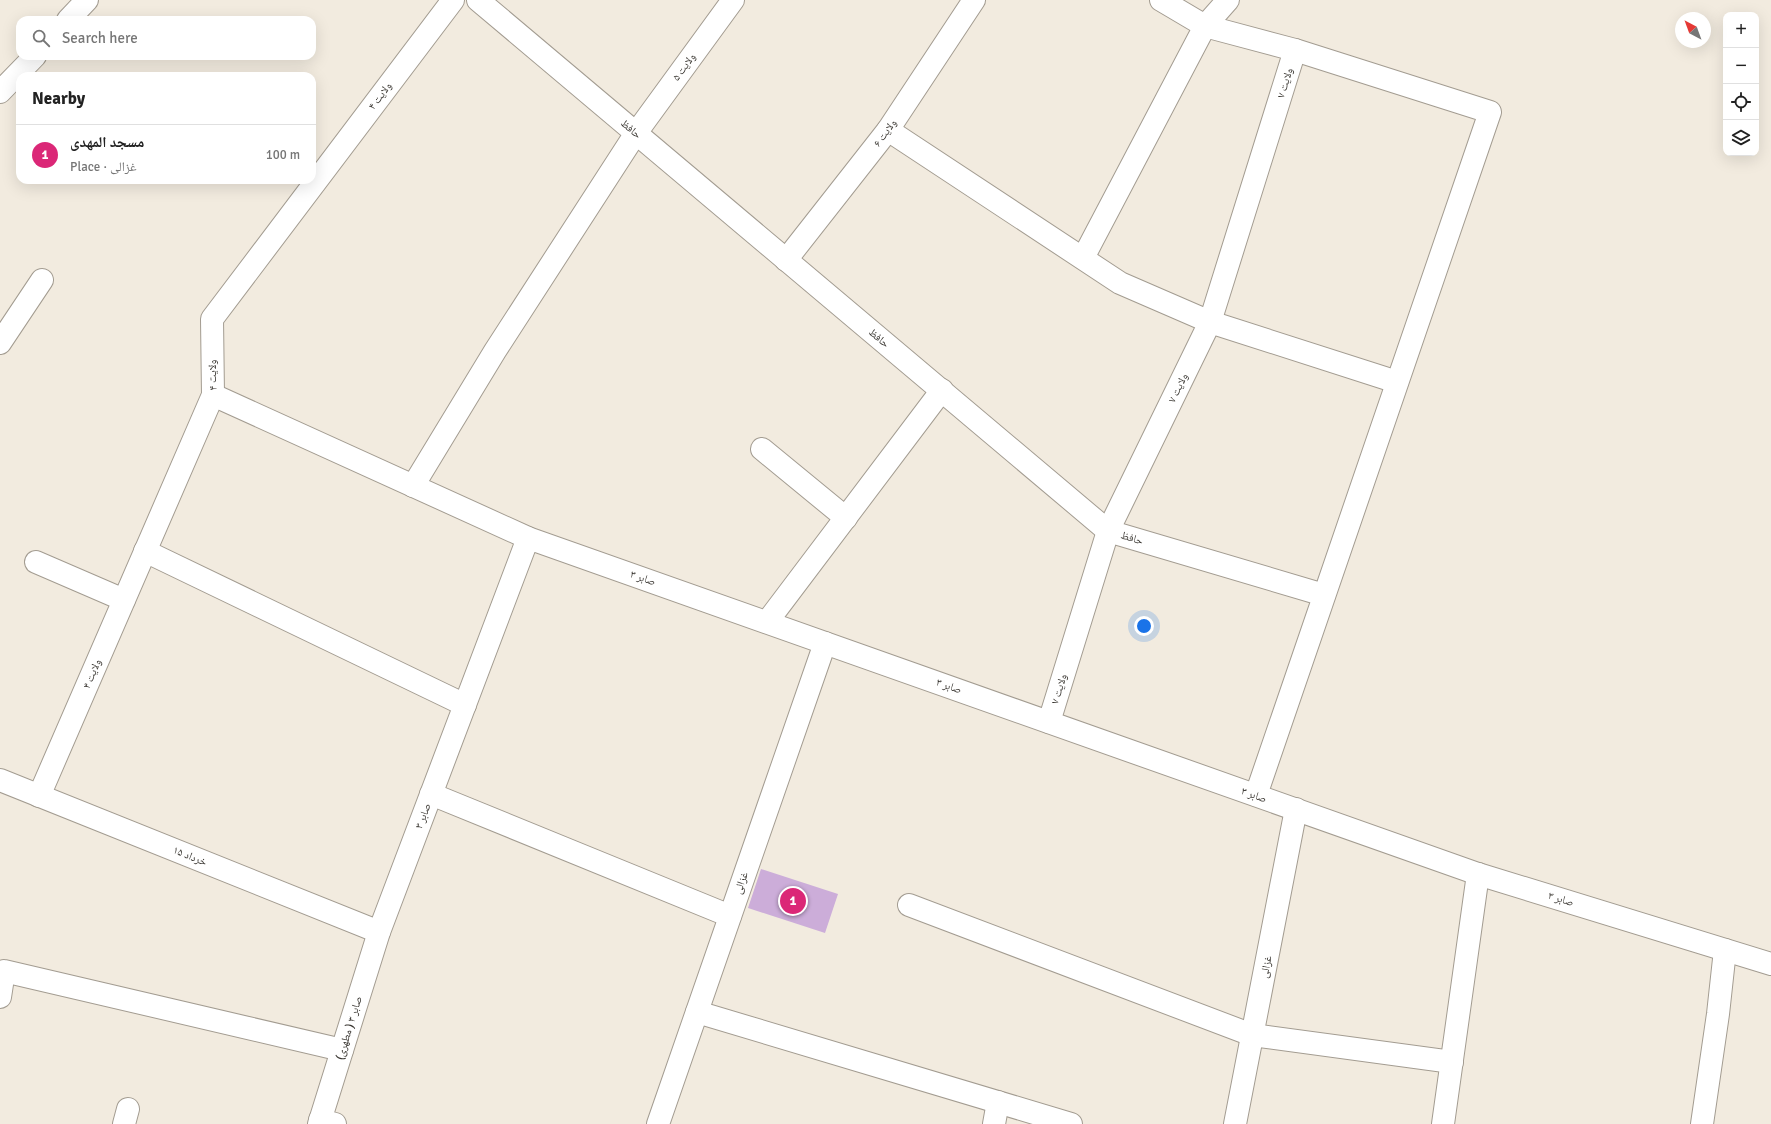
<!DOCTYPE html>
<meta charset="utf-8">
<style>
:root{--surface:#fff;--page:#f6f6f6;--text:#222;--muted:#767676;--line:#e0e0e0;--accent:#db2777}
body{margin:0;font-family:Signika,"Noto Naskh Arabic",sans-serif;background:var(--page);color:var(--text)}
.controls{position:absolute;right:12px;top:12px;display:grid;overflow:hidden;border-radius:8px;box-shadow:0 4px 16px #0002}
.controls button{width:36px;height:36px;display:grid;place-items:center;padding:0;border:0;border-bottom:1px solid var(--line);background:var(--surface);color:var(--text);font:20px sans-serif}
.compass{position:absolute;left:1675px;top:12px;width:36px;height:36px;border-radius:50%;background:var(--surface);box-shadow:0 4px 16px #0002;rotate:319deg}
.you{position:absolute;left:1144px;top:626px;width:14px;height:14px;margin:-10px;border:3px solid #fff;border-radius:50%;background:#1a73e8;box-shadow:0 0 0 6px #1a73e833}
.badge{display:grid;place-items:center;width:26px;height:26px;border-radius:50%;background:var(--accent);color:#fff;font-size:13px;font-weight:700}
.pin{position:absolute;translate:-50% -50%;border:2px solid #fff;box-shadow:0 1px 4px #0006}
.list{margin:0;padding:0;list-style:none}
h2{display:flex;justify-content:space-between;align-items:center;height:52px;margin:0;padding:0 16px;font-size:17px}
h2 small{font-size:13px;font-weight:400;color:var(--muted)}
.list li{display:grid;grid-template-columns:26px 1fr auto;gap:12px;align-items:center;box-sizing:border-box;height:60px;padding:0 16px;border-top:1px solid var(--line)}
.list b{display:block;font-size:15px;white-space:nowrap}
.list p{margin:0;font-size:13px;white-space:nowrap;color:var(--muted)}
.list em{font-size:13px;font-style:normal;color:var(--muted)}
.icon{flex:none;width:22px;height:22px;fill:none;stroke:currentColor;stroke-width:2;stroke-linecap:round;stroke-linejoin:round}
.map{position:relative;flex:none;width:1771px;height:1124px;overflow:hidden}
.search{position:absolute;background:var(--surface);box-shadow:0 4px 16px #0002;left:16px;top:16px;width:300px;height:44px;display:flex;align-items:center;gap:10px;box-sizing:border-box;padding:0 14px;border-radius:12px;color:var(--muted);font-size:15px}
.panel{position:absolute;background:var(--surface);box-shadow:0 4px 16px #0002;left:16px;top:72px;width:300px;height:112px;border-radius:12px}
.map>svg:first-child{display:block}
.building{fill:#ccadd9}
.lines{fill:none;stroke-linecap:round;stroke-linejoin:round}
.minor-casing{stroke:#a39c91;stroke-width:24}
.tertiary-casing{stroke:#a39c91;stroke-width:24}
.minor{stroke:#fff;stroke-width:22}
.tertiary{stroke:#fff;stroke-width:22}
.labels{text-anchor:middle;dominant-baseline:central;stroke-width:4;stroke-linejoin:round;paint-order:stroke}
.street-label{font-size:11px;fill:#3a3732;stroke:#fff}
</style>
<div class="map">
<svg width="1771" height="1124" viewBox="0 0 1771 1124">
<rect width="100%" height="100%" fill="#f2ebdf"/>
<!-- building -->
<polygon class="building" points="761,869 838,894 825,933 748,908"/>
<g class="lines">
<defs>
<g id="minor">
<polyline points="1161,0 1205,26 1228,0"/>
<polyline points="68,20 87,0"/>
<polyline points="0,92 35,56"/>
<polyline points="888,130 1120,283 1210,322 1397,382"/>
<polyline points="1083,258 1205,26 1295,50 1490,112 1256,795"/>
<polyline points="786,260 888,130 974,0"/>
<polyline points="0,343 42,280"/>
<polyline points="213,395 528,538"/>
<polyline points="762,449 846,518"/>
<polyline points="413,486 495,351 636,133 733,0"/>
<polyline points="145,551 465,705"/>
<polyline points="36,562 124,600"/>
<polyline points="767,622 942,390"/>
<polyline points="1049,722 1108,531 1210,322 1295,50"/>
<polyline points="431,794 730,916"/>
<polyline points="39,796 213,395 212,319 453,0"/>
<polyline points="909,905 1252,1035 1452,1062"/>
<polyline points="0,997 4,971 342,1050"/>
<polyline points="697,1012 1071,1124"/>
<polyline points="320,1120 335,1124"/>
<polyline points="124,1124 128,1109"/>
<polyline points="658,1124 825,643"/>
<polyline points="994,1124 998,1102"/>
<polyline points="1235,1124 1296,809"/>
<polyline points="1443,1124 1478,874"/>
<polyline points="1702,1124 1718,1014 1725,950"/>
</g>
<g id="tertiary">
<polyline points="478,0 1108,531 1324,595"/>
<polyline points="0,780 379,932"/>
<polyline points="319,1124 379,932 528,538 1478,874 1771,964"/>
</g>
</defs>
<!-- minor casing -->
<use href="#minor" class="minor-casing"/>
<!-- tertiary casing -->
<use href="#tertiary" class="tertiary-casing"/>
<!-- minor -->
<use href="#minor" class="minor"/>
<!-- tertiary -->
<use href="#tertiary" class="tertiary"/>
</g>
<g class="labels">
<!-- street labels -->
<g class="street-label">
<text transform="translate(684 67) rotate(-54)">ولایت ۵</text>
<text transform="translate(1285 83) rotate(-73)">ولایت ۷</text>
<text transform="translate(380 96) rotate(-53)">ولایت ۴</text>
<text transform="translate(631 129) rotate(40)">حافظ</text>
<text transform="translate(885 133) rotate(-54)">ولایت ۶</text>
<text transform="translate(879 338) rotate(40)">حافظ</text>
<text transform="translate(212 375) rotate(-90)">ولایت ۴</text>
<text transform="translate(1178 388) rotate(-64)">ولایت ۷</text>
<text transform="translate(1132 538) rotate(17)">حافظ</text>
<text transform="translate(643 578) rotate(19)">صابر ۳</text>
<text transform="translate(92 674) rotate(-67)">ولایت ۴</text>
<text transform="translate(949 686) rotate(19)">صابر ۳</text>
<text transform="translate(1059 689) rotate(-73)">ولایت ۷</text>
<text transform="translate(1254 795) rotate(20)">صابر ۳</text>
<text transform="translate(423 816) rotate(-69)">صابر ۳</text>
<text transform="translate(190 856) rotate(22)">۱۵ خرداد</text>
<text transform="translate(741 883) rotate(-71)">غزالی</text>
<text transform="translate(1561 899) rotate(17)">صابر ۳</text>
<text transform="translate(1266 967) rotate(-79)">غزالی</text>
<text transform="translate(349 1028) rotate(-73)">صابر ۳ ( مطهری)</text>
</g>
</g>
</svg>
<div class="controls">
<button>+</button>
<button>−</button>
<button><svg class="icon" aria-label="locate" viewBox="0 0 24 24"><circle cx="12" cy="12" r="6"/><path d="M12 2v4M12 18v4M2 12h4M18 12h4"/></svg></button>
<button><svg class="icon" aria-label="layers" viewBox="0 0 24 24"><path d="M12 4l9 5-9 5-9-5zM3 14l9 5 9-5"/></svg></button>
</div>
<svg class="compass" viewBox="-18 -18 36 36"><path d="M0-13l5 13h-10z" fill="#e53935"/><path d="M0 13l5-13h-10z" fill="#767676"/></svg>
<div class="you"></div>
<div class="pin badge" style="left:793px;top:901px">1</div>
<div class="search"><svg class="icon" aria-label="search" viewBox="0 0 24 24"><circle cx="10" cy="10" r="6"/><path d="M15 15l6 6"/></svg>Search here</div>
<section class="panel">
<h2>Nearby<small></small></h2>
<ul class="list">
<li><span class="badge">1</span><div><b>مسجد المهدی</b><p>Place · غزالی</p></div><em>100 m</em></li>
</ul>
</section>
</div>
